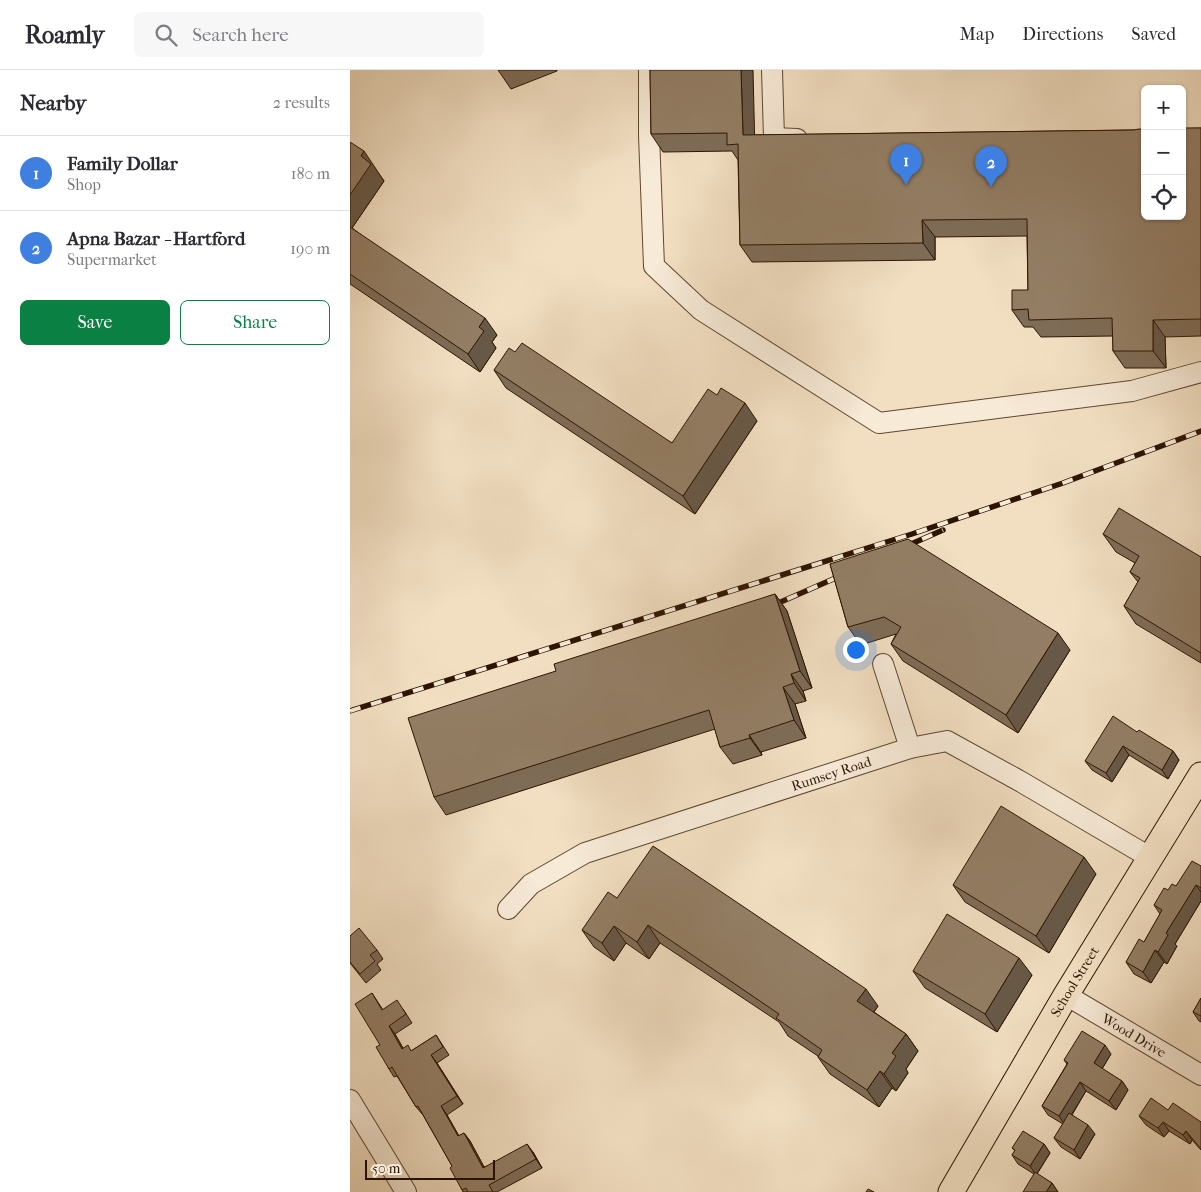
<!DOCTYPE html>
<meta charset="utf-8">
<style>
:root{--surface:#fff;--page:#f7f7f7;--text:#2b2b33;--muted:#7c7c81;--line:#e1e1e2;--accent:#0b8043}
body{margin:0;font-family:"IM FELL French Canon",serif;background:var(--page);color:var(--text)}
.controls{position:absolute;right:15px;top:15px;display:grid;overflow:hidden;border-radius:8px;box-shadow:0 1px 4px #0004}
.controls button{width:45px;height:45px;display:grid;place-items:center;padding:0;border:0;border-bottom:1px solid var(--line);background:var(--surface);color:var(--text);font:25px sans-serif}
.scale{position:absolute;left:15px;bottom:12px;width:130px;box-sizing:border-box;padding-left:5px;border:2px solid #2d1400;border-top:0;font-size:14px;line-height:18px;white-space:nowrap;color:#2d1400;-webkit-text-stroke:4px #f7ead7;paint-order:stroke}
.you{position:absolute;left:505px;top:579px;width:18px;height:18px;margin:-12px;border:4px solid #fff;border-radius:50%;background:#1a73e8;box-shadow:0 0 0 8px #1a73e833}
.badge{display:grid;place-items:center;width:32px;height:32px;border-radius:50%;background:var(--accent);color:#fff;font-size:16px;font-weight:700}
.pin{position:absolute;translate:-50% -41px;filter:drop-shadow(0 1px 2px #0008)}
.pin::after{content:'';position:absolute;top:26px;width:18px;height:15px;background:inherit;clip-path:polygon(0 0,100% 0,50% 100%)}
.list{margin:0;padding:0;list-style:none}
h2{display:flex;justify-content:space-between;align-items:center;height:65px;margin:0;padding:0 20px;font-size:21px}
h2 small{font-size:16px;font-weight:400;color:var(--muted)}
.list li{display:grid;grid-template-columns:32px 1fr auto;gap:15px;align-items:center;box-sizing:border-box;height:75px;padding:0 20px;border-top:1px solid var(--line)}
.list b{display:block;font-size:19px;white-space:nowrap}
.list p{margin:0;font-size:16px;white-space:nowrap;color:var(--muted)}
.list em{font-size:16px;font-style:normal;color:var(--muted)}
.actions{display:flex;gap:10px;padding:15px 20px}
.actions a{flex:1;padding:11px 0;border:1px solid var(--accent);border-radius:8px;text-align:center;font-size:18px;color:var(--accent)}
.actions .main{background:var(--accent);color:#fff}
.icon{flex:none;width:28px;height:28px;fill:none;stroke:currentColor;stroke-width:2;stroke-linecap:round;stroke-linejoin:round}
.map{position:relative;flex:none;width:851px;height:1122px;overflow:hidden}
header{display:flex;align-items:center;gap:30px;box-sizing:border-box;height:70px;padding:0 25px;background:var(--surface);border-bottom:1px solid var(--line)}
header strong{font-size:24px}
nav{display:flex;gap:28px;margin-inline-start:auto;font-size:18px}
.search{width:350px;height:45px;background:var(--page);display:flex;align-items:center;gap:12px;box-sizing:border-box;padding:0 18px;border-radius:8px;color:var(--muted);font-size:19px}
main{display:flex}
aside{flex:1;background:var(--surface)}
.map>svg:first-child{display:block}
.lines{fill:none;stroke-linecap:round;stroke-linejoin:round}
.minor-casing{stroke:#5e4730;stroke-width:22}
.major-casing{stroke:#2d1400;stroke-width:27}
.minor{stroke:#f7ead7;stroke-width:20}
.major{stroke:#f2dfc2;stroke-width:25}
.rail-casing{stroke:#2d1400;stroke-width:5.5}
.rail{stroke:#f7ead7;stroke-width:4;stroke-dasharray:11;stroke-linecap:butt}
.wall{fill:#7e6c57;stroke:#2d1400}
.shaded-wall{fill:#675847;stroke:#2d1400}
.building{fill:#937e65;stroke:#2d1400}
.labels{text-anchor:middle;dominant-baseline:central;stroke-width:4.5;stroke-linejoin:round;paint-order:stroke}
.street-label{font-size:14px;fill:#2d1400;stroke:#f7ead7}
</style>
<header>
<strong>Roamly</strong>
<div class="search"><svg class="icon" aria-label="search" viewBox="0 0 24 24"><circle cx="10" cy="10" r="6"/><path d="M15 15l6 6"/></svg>Search here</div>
<nav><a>Map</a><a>Directions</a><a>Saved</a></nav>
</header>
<main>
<aside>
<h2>Nearby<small>2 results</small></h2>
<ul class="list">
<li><span class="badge" style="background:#3f7fe0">1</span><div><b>Family Dollar</b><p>Shop</p></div><em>180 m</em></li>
<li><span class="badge" style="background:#3f7fe0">2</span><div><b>Apna Bazar - Hartford</b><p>Supermarket</p></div><em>190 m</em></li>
</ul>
<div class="actions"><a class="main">Save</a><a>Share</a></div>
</aside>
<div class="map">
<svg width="851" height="1122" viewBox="0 0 851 1122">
<rect width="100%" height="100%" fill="#f2dfc2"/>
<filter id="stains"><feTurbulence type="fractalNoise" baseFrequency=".004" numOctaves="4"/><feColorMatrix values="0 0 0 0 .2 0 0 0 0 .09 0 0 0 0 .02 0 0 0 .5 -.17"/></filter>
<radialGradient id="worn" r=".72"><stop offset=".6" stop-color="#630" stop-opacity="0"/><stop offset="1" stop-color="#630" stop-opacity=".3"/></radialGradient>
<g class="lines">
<defs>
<g id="minor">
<polyline points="299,0 299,65 304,196 351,240 529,353 782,321 851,302"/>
<polyline points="422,0 424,68 447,69"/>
<polyline points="533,594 560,678"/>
<path id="s1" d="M158,839L181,814L235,783L560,678L597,671L668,710L801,788"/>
<path id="s2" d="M716,925L851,1005"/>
<polyline points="0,1030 56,1122"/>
</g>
<g id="major">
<path id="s3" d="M601,1122L716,925L851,705"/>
</g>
</defs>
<!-- minor casing -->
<use href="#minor" class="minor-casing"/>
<!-- major casing -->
<use href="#major" class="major-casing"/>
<!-- minor -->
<use href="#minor" class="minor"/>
<!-- major -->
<use href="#major" class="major"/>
<defs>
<g id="rail">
<polyline points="552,478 593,460"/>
<polyline points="417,538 497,503"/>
<polyline points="0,641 562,464 713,413 851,361"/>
</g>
</defs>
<!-- rail casing -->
<use href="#rail" class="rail-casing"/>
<!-- rail -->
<use href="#rail" class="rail"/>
</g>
<!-- wall -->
<g class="wall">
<polygon points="148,0 207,0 207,1 161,19"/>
<polygon points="300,0 404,65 783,60 851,58 851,266 815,267 816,298 775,298 763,281 763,266 691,267 683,257 674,257 662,240 678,220 677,166 585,167 585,190 402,192 390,175 388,90 382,81 313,82 301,64"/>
<polygon points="0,72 26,99 26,100 34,111 2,158 147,265 142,272 146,278 130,302 0,214"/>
<polygon points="165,282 322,373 367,325 407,351 345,444 156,318 144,300"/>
<polygon points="753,464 851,487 851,593 786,554 774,536 788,512 780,502 785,493 766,482"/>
<polygon points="480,494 720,580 668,663 553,591 541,574 546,564 511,575 498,557"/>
<polygon points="425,524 437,541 462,618 453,621 456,631 445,634 456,668 411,682 412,685 383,694 370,677 365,659 96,745 84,727 206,601"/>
<polygon points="787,662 823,681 829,690 818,709 779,685 762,712 742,700 735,691"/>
<polygon points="851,796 851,831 825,874 827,876 817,894 814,892 801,913 784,904 776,892 794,872 810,844 804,835 818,820 826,816"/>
<polygon points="746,804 699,883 615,832 603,815"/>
<polygon points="267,828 528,936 524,942 556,964 568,981 556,999 558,1003 546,1021 542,1018 529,1037 480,1004 468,987 468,986 438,966 429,952 310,873 299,889 276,873 264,891 244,877 232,860"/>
<polygon points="0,866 27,880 33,889 27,894 31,900 16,913 0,893"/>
<polygon points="563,901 682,905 647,962 575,918"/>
<polygon points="22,923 33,940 53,939 62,953 45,964 53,978 61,981 86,965 99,985 87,993 113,1034 97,1045 109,1066 114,1063 120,1071 134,1097 183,1082 192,1098 147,1122 113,1122 102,1096 73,1045 66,1037 47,1006 44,1007 39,999 30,975"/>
<polygon points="851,928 851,952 849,951 843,942"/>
<polygon points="761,984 752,999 772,1011 778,1020 766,1040 736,1021 722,1045 745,1064 730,1089 711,1077 704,1068 713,1054 698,1045 692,1036 717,994 714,990"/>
<polygon points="818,1040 851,1052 851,1080 842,1070 840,1074 819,1061 814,1067 796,1055 789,1046"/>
<polygon points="694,1074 700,1083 687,1104 702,1113 708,1122 684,1104 668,1094 662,1085 665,1081 662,1078"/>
</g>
<!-- shaded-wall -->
<g class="shaded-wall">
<polygon points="391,0 403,0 405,83 393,65"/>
<polygon points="14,81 34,111 0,161 0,125 11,86"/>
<polygon points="572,150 585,167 585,190 573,173"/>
<polygon points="135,248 147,265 142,272 146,278 130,302 118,284 129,257"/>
<polygon points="803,250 815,267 816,298 803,281"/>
<polygon points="395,333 407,351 345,444 333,426"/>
<polygon points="425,524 437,541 462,618 450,601"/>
<polygon points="708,563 720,580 668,663 656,645"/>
<polygon points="441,604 453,621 456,631 444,613"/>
<polygon points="433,617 445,634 456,668 444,650"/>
<polygon points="399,665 411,682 412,685 400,668"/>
<polygon points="773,676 779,685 762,712 756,703"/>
<polygon points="823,681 829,690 818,709 812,700"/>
<polygon points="734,787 746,804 699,883 686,866"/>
<polygon points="846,815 851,822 851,831 825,874 827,876 817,894 808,882 816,863"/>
<polygon points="298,855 310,873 299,889 287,872"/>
<polygon points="264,856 276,873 264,891 252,873"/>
<polygon points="805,880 814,892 801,913 793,902"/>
<polygon points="669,888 682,905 647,962 635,944"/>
<polygon points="516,919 528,936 519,949 507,931"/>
<polygon points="39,956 45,964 58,987 52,979"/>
<polygon points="556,964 568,981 556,999 558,1003 546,1021 534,1004 542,983"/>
<polygon points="755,975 761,984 750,1002 744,993"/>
<polygon points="81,985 87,993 113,1034 107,1026"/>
<polygon points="530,1001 542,1018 529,1037 517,1020"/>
<polygon points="772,1011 778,1020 766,1040 759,1031"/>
<polygon points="730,1012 736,1021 715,1055 709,1046"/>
<polygon points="91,1036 97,1045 114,1075 108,1066"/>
<polygon points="813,1052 819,1061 814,1067 808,1058"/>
<polygon points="738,1055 745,1064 730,1089 724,1080"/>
<polygon points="836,1061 842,1070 840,1074 833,1065"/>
<polygon points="114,1063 120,1071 139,1106 133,1098"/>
<polygon points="177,1074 183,1082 192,1098 186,1089"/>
<polygon points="694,1074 700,1083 686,1105 680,1096"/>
<polygon points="702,1113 708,1122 696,1122"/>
</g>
<!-- building -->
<g class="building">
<polygon points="300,0 391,0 393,65 783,60 789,59 795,59 795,146 832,146 832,58 851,58 851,249 803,250 803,281 763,281 762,248 679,250 678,239 662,240 662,220 678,220 677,149 572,150 573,173 390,175 388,74 377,75 377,63 301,64"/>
<polygon points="0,72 14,81 11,86 21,94 0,125"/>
<polygon points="0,157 135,248 129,257 134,261 118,284 0,204"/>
<polygon points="172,273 322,373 358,319 367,325 371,318 395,333 333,426 144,300 159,278 165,282"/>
<polygon points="769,438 851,487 851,583 774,536 790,508 780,502 789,486 753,464"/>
<polygon points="558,469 708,563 656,645 541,574 551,557 534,547 498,557 480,494"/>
<polygon points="425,524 450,601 441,604 444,613 433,617 444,650 399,665 400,668 370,677 359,640 84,727 58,648 206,601 204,594"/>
<polygon points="763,646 787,662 789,660 823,681 812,700 773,676 756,703 735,691"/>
<polygon points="651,736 734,787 686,866 603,815"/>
<polygon points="303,776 516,919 507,931 556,964 542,983 546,986 534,1004 530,1001 517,1020 468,987 472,980 426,948 429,944 298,855 287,872 264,856 252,873 232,860 258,822 267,828"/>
<polygon points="842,791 851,796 851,818 846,815 816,863 818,865 808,882 805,880 793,902 776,892 789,869 794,872 812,840 804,835 814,818 818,820 822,814 826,816"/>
<polygon points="597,844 669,888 635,944 563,901"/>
<polygon points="9,858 27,880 20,885 25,891 10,904 0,892 0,866"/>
<polygon points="22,923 32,940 47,930 56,944 39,956 52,979 58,975 61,981 86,965 93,977 81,985 107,1026 91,1036 108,1066 114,1063 133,1098 177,1074 186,1089 139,1115 143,1122 118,1122 116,1118 112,1120 100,1098 102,1096 68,1036 66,1037 42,997 39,999 26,977 30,975 5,934"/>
<polygon points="851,928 851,946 843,942"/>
<polygon points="732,961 755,975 744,993 772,1011 759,1031 730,1012 709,1046 692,1036 718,993 714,990"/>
<polygon points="801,1028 818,1040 823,1033 851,1052 851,1079 836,1061 833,1065 813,1052 808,1058 789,1046"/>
<polygon points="719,1043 738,1055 724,1080 704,1068"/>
<polygon points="673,1061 694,1074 680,1096 662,1085 665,1080 662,1078"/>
<polygon points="685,1102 702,1113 696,1122 673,1122"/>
<polygon points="518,1119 524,1122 516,1122"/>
</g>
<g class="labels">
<!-- street labels -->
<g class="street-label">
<text stroke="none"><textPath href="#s1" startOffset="355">Rumsey Road</textPath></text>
<text stroke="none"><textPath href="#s3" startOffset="244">School Street</textPath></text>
<text stroke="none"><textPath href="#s2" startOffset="79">Wood Drive</textPath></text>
</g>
</g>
<rect width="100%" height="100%" filter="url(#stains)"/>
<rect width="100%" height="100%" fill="url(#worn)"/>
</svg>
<div class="controls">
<button>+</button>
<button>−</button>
<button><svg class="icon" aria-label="locate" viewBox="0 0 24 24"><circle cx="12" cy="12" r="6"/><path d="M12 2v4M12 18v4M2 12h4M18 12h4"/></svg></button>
</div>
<div class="scale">50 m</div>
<div class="you"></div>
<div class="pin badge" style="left:556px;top:115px;background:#3f7fe0">1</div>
<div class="pin badge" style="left:641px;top:117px;background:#3f7fe0">2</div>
</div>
</main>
